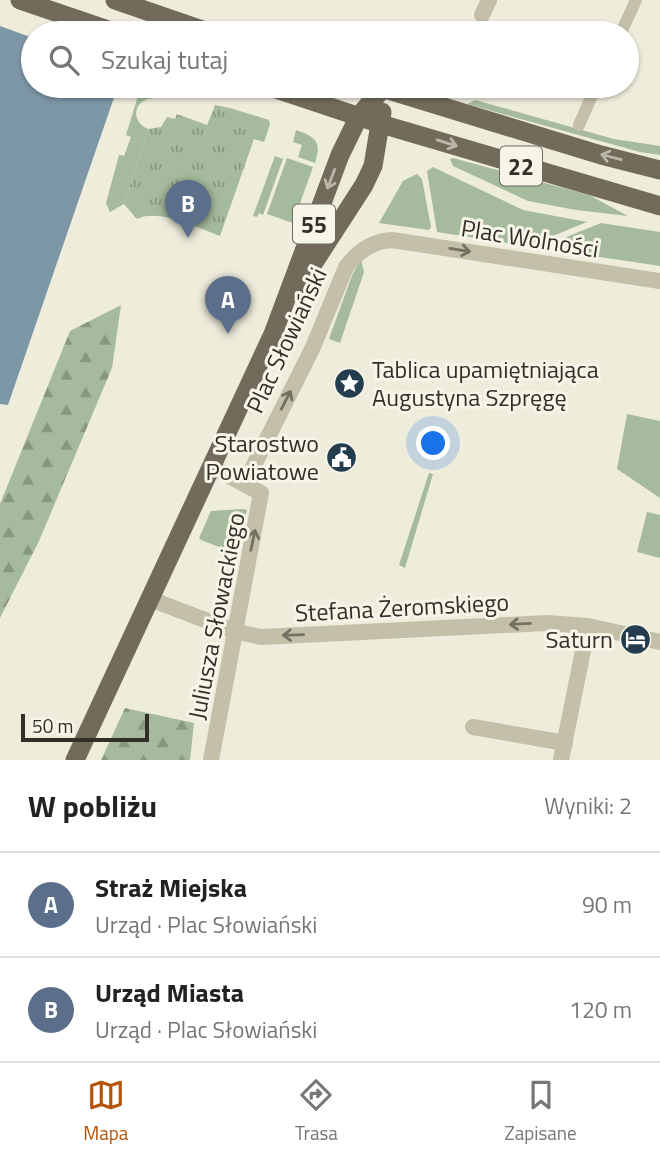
<!DOCTYPE html>
<html lang="pl">
<meta charset="utf-8">
<style>
:root{--surface:#fff;--page:#f6f6f6;--text:#222;--muted:#767676;--line:#e0e0e0;--accent:#b45309}
body{margin:0;font-family:"Titillium Web",sans-serif;background:var(--page);color:var(--text)}
.scale{position:absolute;left:21px;bottom:18px;width:128px;box-sizing:border-box;padding-left:7px;border:4px solid #322f28;border-top:0;font-size:19px;line-height:24px;white-space:nowrap;color:#322f28;-webkit-text-stroke:5px #f6f5e7;paint-order:stroke}
.you{position:absolute;left:434px;top:444px;width:24px;height:24px;margin:-18px;border:5px solid #fff;border-radius:50%;background:#1a73e8;box-shadow:0 0 0 10px #1a73e833}
.badge{display:grid;place-items:center;width:46px;height:46px;border-radius:50%;background:var(--accent);color:#fff;font-size:23px;font-weight:700}
.pin{position:absolute;translate:-50% -58px;filter:drop-shadow(0 2px 4px #0008)}
.pin::after{content:'';position:absolute;top:37px;width:24px;height:21px;background:inherit;clip-path:polygon(0 0,100% 0,50% 100%)}
.list{margin:0;padding:0;list-style:none}
h2{display:flex;justify-content:space-between;align-items:center;height:91px;margin:0;padding:0 28px;font-size:30px}
h2 small{font-size:23px;font-weight:400;color:var(--muted)}
.list li{display:grid;grid-template-columns:46px 1fr auto;gap:21px;align-items:center;box-sizing:border-box;height:105px;padding:0 28px;border-top:2px solid var(--line)}
.list b{display:block;font-size:26px;white-space:nowrap}
.list p{margin:0;font-size:23px;white-space:nowrap;color:var(--muted)}
.list em{font-size:23px;font-style:normal;color:var(--muted)}
.icon{flex:none;width:38px;height:38px;fill:none;stroke:currentColor;stroke-width:2;stroke-linecap:round;stroke-linejoin:round}
.map{position:relative;flex:none;width:660px;height:760px;overflow:hidden}
.search{position:absolute;background:var(--surface);box-shadow:0 2px 5px #0004;left:21px;right:21px;top:21px;height:77px;display:flex;align-items:center;gap:18px;box-sizing:border-box;padding:0 24px;border-radius:38px;color:var(--muted);font-size:26px}
.sheet{height:301px;background:var(--surface)}
nav{display:flex;justify-content:space-around;align-items:center;box-sizing:border-box;height:98px;border-top:2px solid var(--line);background:var(--surface);font-size:19px;color:var(--muted)}
nav a{display:grid;justify-items:center;gap:4px}
nav .on{color:var(--accent)}
.map>svg:first-child{display:block}
.grass{fill:#a6bb9d}
.forest{fill:url(#forest-firs)}
.park{fill:url(#park-tufts)}
.water{fill:#7e97a7}
.pier{fill:#eeecdb}
.lines{fill:none;stroke-linecap:round;stroke-linejoin:round}
.pedestrian{stroke:#c4bfa9;stroke-width:12}
.minor{stroke:#c4bfa9;stroke-width:16}
.primary{stroke:#726b5b;stroke-width:19}
.oneway{stroke:#bbb7a8}
.oneway2{stroke:#747062}
.labels{text-anchor:middle;dominant-baseline:central;stroke-width:6;stroke-linejoin:round;paint-order:stroke}
.shield{fill:#f6f5e7;stroke:#6d6a61;stroke-width:2}
.shield-label{font-size:23px;font-weight:bold;fill:#322f28}
.street-label{font-size:24px;fill:#322f28;stroke:#f6f5e7}
.poi-label{font-size:24px;fill:#322f28;stroke:#f6f5e7;text-anchor:end}
</style>
<div class="map">
<svg width="660" height="760" viewBox="0 0 660 760">
<defs>
<pattern id="forest-firs" width="22" height="20" patternUnits="userSpaceOnUse" patternTransform="scale(1.75)"><rect width="22" height="20" fill="#a6bb9d"/><path d="M5 1l3.5 6h-7zM16 11l3.5 6h-7z" fill="#889880"/></pattern>
<pattern id="park-tufts" width="24" height="20" patternUnits="userSpaceOnUse" patternTransform="scale(1.75)"><rect width="24" height="20" fill="#a6bb9d"/><path d="M3 7l-1-3M5 7V3M7 7l1-3M15 17l-1-3M17 17v-4M19 17l1-3" fill="none" stroke="#889880"/></pattern>
</defs>
<rect width="100%" height="100%" fill="#eeecdb"/>
<!-- grass -->
<g class="grass">
<path d="M141,86H160L162,88L157,98C135,96 128,120 148,129L124,204L110,212L106,203L119,155L124,156L131,137L126,135Z"/>
<polygon points="475,100 614,139 660,146 660,155 640,152 467,104"/>
<path d="M296,130C316,137 322,142 315,163L298,157L302,145L293,142Z"/>
<polygon points="275,156 283,159 263,215 259,213 257,217 253,216"/>
<polygon points="287,158 313,167 293,223 267,214"/>
<polygon points="453,158 589,195 628,216 576,210 528,201 453,166 450,159"/>
<polygon points="433,167 523,210 587,222 528,246 437,232 427,171"/>
<polygon points="417,174 422,179 431,227 429,230 379,223 403,181"/>
<polygon points="601,223 660,232 660,266 553,250 548,247 554,242"/>
<polygon points="361,260 364,272 340,343 329,339 331,333 353,273"/>
<polygon points="627,414 660,421 660,498 617,469"/>
<polygon points="429,473 433,474 405,568 399,565"/>
<polygon points="242,509 247,510 237,554 201,540 199,538 211,511"/>
<polygon points="647,512 660,515 660,558 637,552"/>
</g>
<!-- forest -->
<g class="forest">
<polygon points="121,305 112,368 39,541 0,618 0,504 70,331"/>
<polygon points="125,708 194,723 190,760 101,760"/>
</g>
<!-- park -->
<path class="park" d="M215,105L230,108L269,120L270,124L264,142L254,139L220,236C199,228 157,208 137,219L124,204L148,129L161,127L167,117L175,119L177,114L207,125Z"/>
<!-- water -->
<polygon class="water" points="0,0 33,33 33,86 118,86 8,405 0,404"/>
<!-- pier -->
<polygon class="pier" points="0,0 148,0 138,33 33,33 33,38 0,26"/>
<g class="lines">
<!-- pedestrian -->
<g class="pedestrian">
<polyline points="621,33 636,0"/>
<polyline points="579,125 596,86"/>
</g>
<!-- minor -->
<g class="minor">
<polyline points="482,15 489,0"/>
<path d="M245,483L313,347L346,267C358,251 372,241 392,240L660,281"/>
<polyline points="150,599 234,631 261,637 547,623 588,626 660,642"/>
<polyline points="473,727 565,743"/>
<polyline points="211,760 261,493 212,467"/>
<polyline points="561,760 588,626"/>
</g>
<!-- primary -->
<g class="primary">
<polyline points="20,0 117,33"/>
<polyline points="115,0 211,33"/>
<polyline points="267,86 381,124 660,206"/>
<polyline points="375,86 601,155 660,170"/>
<polyline points="300,284 364,185 373,166 382,112"/>
<polyline points="75,760 273,334 340,155 359,116 383,88"/>
</g>
</g>
<!-- one-way arrows -->
<defs><path id="oneway-shaft" d="M-6 0H5M1.5-3L5.5 0L1.5 3" fill="none" stroke-width="1.6" stroke-linecap="round" stroke-linejoin="round" transform="scale(1.75)"/></defs>
<g class="oneway">
<use href="#oneway-shaft" transform="translate(447 143) rotate(17)"/>
<use href="#oneway-shaft" transform="translate(611 157) rotate(-165)"/>
<use href="#oneway-shaft" transform="translate(331 179) rotate(111)"/>
</g>
<g class="oneway2">
<use href="#oneway-shaft" transform="translate(460 250) rotate(9)"/>
<use href="#oneway-shaft" transform="translate(286 400) rotate(-63)"/>
<use href="#oneway-shaft" transform="translate(253 540) rotate(-78)"/>
<use href="#oneway-shaft" transform="translate(520 624) rotate(177)"/>
<use href="#oneway-shaft" transform="translate(293 635) rotate(178)"/>
</g>
<!-- icons -->
<defs>
<symbol id="sight-disc" viewBox="-11 -11 22 22"><circle r="9.5" fill="#233c4e" stroke="#f6f5e7"/><path d="M0-6L1.8-2.2L6-1.7L2.9 1.2L3.7 5.4L0 3.3L-3.7 5.4L-2.9 1.2L-6-1.7L-1.8-2.2Z" fill="#fff"/></symbol>
<symbol id="civic-disc" viewBox="-11 -11 22 22"><circle r="9.5" fill="#233c4e" stroke="#f6f5e7"/><path d="M-.6-6.5H3V-4.5H.6V-3L4-1V1h2V6H-6V1h2V-1L-.6-3ZM-1.2 2.5V6h2.4V2.5Z" fill="#fff"/></symbol>
<symbol id="hotel-disc" viewBox="-11 -11 22 22"><circle r="9.5" fill="#233c4e" stroke="#f6f5e7"/><path d="M-6-4.5h1.5V1H6V5H4.5V3h-9V5H-6ZM-4 0a1.8 1.8 0 1 1 3.6 0ZM.5 0V-2.5h3Q6-2.5 6 0Z" fill="#fff"/></symbol>
</defs>
<g fill-rule="evenodd">
<use href="#sight-disc" x="332" y="366" width="35" height="35"/>
<use href="#civic-disc" x="324" y="440" width="35" height="35"/>
<use href="#hotel-disc" x="618" y="622" width="35" height="35"/>
</g>
<g class="labels">
<!-- shield labels -->
<g class="shield">
<rect x="500" y="146.5" width="42" height="39" rx="5"/>
<rect x="293" y="204.5" width="42" height="39" rx="5"/>
</g>
<g class="shield-label">
<text x="521" y="166">22</text>
<text x="314" y="224">55</text>
</g>
<!-- street labels -->
<g class="street-label">
<text transform="translate(530 238) rotate(9)">Plac Wolności</text>
<text transform="translate(286 340) rotate(-65)">Plac Słowiański</text>
<text transform="translate(402 607) rotate(-3)">Stefana Żeromskiego</text>
<text transform="translate(216 616) rotate(-79)">Juliusza Słowackiego</text>
</g>
<!-- poi labels -->
<g class="poi-label">
<text x="372" y="369" text-anchor="start">Tablica upamiętniająca<tspan x="372" dy="28">Augustyna Szpręgę</tspan></text>
<text x="319" y="443">Starostwo<tspan x="319" dy="28">Powiatowe</tspan></text>
<text x="613" y="639">Saturn</text>
</g>
</g>
</svg>
<div class="scale">50 m</div>
<div class="you"></div>
<div class="pin badge" style="left:228px;top:334px;background:#5c6f8a">A</div>
<div class="pin badge" style="left:188px;top:238px;background:#5c6f8a">B</div>
<div class="search"><svg class="icon" aria-label="search" viewBox="0 0 24 24"><circle cx="10" cy="10" r="6"/><path d="M15 15l6 6"/></svg>Szukaj tutaj</div>
</div>
<section class="sheet">
<h2>W pobliżu<small>Wyniki: 2</small></h2>
<ul class="list">
<li><span class="badge" style="background:#5c6f8a">A</span><div><b>Straż Miejska</b><p>Urząd · Plac Słowiański</p></div><em>90 m</em></li>
<li><span class="badge" style="background:#5c6f8a">B</span><div><b>Urząd Miasta</b><p>Urząd · Plac Słowiański</p></div><em>120 m</em></li>
</ul>
</section>
<nav>
<a class="on"><svg class="icon" aria-label="map" viewBox="0 0 24 24"><path d="M3 6l6-2 6 2 6-2v14l-6 2-6-2-6 2zM9 4v14M15 6v14"/></svg>Mapa</a>
<a><svg class="icon" aria-label="directions" viewBox="0 0 24 24"><path d="M12 3l9 9-9 9-9-9zM9 14v-3h6M13 9l2 2-2 2"/></svg>Trasa</a>
<a><svg class="icon" aria-label="saved" viewBox="0 0 24 24"><path d="M7 4h10v16l-5-4-5 4z"/></svg>Zapisane</a>
</nav>
